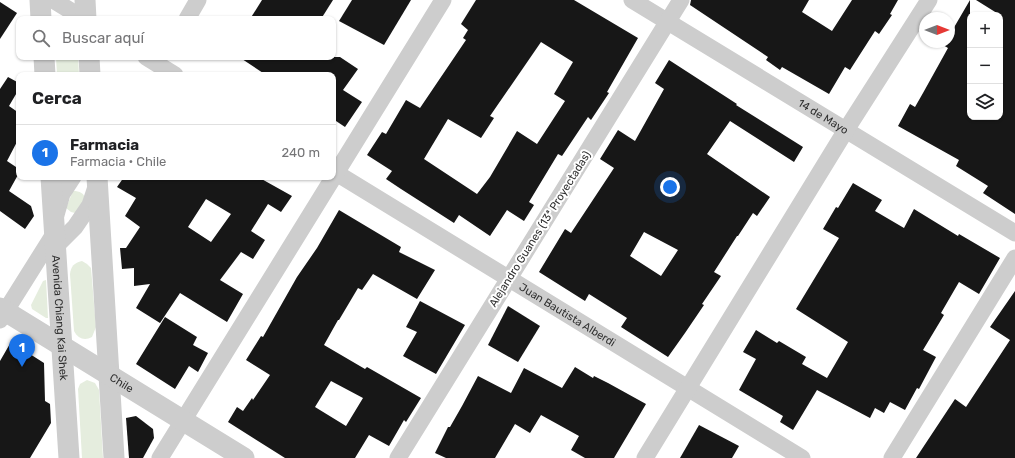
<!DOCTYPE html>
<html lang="es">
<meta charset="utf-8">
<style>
:root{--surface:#fff;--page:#f2f2f2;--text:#202124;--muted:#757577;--line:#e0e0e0;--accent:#1a73e8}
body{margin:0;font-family:Rubik,sans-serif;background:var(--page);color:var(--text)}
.controls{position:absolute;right:12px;top:12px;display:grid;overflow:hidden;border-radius:8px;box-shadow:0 1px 3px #0004}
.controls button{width:36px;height:36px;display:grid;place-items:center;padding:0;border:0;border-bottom:1px solid var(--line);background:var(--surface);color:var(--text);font:20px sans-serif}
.compass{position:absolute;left:919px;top:12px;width:36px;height:36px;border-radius:50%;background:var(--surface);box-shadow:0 1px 3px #0004;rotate:90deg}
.you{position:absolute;left:670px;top:187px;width:14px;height:14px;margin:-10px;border:3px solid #fff;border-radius:50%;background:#1a73e8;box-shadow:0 0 0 6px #1a73e833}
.badge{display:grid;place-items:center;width:26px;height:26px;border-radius:50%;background:var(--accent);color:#fff;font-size:13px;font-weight:700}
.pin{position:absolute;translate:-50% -33px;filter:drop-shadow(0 1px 2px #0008)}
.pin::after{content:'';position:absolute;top:21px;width:14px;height:12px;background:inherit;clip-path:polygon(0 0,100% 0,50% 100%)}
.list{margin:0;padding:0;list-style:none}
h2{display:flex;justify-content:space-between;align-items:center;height:52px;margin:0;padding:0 16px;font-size:17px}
h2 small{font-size:13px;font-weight:400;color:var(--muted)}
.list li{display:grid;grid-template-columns:26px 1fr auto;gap:12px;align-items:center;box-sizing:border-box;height:56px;padding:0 16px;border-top:1px solid var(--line)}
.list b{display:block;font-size:15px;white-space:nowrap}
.list p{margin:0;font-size:13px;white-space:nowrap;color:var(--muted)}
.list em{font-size:13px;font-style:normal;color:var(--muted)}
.icon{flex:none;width:22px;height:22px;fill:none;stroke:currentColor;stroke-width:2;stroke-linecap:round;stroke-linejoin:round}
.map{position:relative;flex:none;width:1015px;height:458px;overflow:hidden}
.search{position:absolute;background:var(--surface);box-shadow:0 1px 3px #0004;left:16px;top:16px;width:320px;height:44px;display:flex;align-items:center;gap:10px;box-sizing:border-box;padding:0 14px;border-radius:8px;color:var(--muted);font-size:15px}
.panel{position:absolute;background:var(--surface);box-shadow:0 1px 3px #0004;left:16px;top:72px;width:320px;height:108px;border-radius:8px}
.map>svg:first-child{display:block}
.green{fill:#e5edde}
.building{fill:#171717;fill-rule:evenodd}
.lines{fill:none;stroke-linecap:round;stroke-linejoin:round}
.minor{stroke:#cdcdcd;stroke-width:17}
.tertiary{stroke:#cdcdcd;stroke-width:21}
.labels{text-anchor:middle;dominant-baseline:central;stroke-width:4;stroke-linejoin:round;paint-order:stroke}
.street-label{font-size:11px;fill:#303030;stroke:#fff}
</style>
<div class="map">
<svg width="1015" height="458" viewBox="0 0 1015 458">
<rect width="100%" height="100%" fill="#fff"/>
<!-- green -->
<g class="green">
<polygon points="56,57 78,57 79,75 57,75"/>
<path d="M73,191C80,191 84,193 86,200L75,213L71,212L66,208Z"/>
<path d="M82,261L87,264L91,268L96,327L92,337C85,341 78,339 74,331L70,274C71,266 74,263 82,261Z"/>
<polygon points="46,280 48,318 46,318 32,309 31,305 43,281"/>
<polygon points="87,380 95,383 99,390 103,458 82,458 78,389 80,384"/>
</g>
<!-- building -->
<g class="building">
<polygon points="262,0 333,0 321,19 250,19"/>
<polygon points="352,0 411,0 384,45 339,21"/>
<path d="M476,0H574L638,38L607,92L609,93L591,120L588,117L562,156L558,154L529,202L534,205L524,221L507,210L490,236L459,215L454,223L401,189L386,179L392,171L367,155L382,132L386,134L406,100L420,108L466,40L463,38L468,30L461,24ZM541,42L573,62L554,94L565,101L537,144L517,131L490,177L477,194L424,159L448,119L481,138L494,118L490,116Z"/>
<polygon points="691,0 809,0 802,12 832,31 852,0 898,0 890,14 892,15 879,34 875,31 850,70 845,67 829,94 782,67 780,70 766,60 768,57 690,5"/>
<polygon points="970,0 970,118 971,117 1000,117 1000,15 976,0 1015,0 1015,214 983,193 988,186 956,166 959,160 898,126 910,104 915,107 923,93 948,48 943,45 945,42 949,42 949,36"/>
<polygon points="0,2 17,13 0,39"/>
<polygon points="239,57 340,57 358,69 343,90 362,102 345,127 333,119 333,75 266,75"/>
<path d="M669,60L737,104L736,105L803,147L794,162L730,121L707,154L770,197L757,216L753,213L738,236H737L714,272L721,276L702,304L704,305L685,333L668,357L621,327L627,318L589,294L585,301L539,272L565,229L571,233L614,168L600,159L618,130L635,141L664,89L655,83ZM644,232L678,250L661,276L630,256Z"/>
<polygon points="8,77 19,83 19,89 9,106 19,113 19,138 7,161 19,169 19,173 9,191 31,206 34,216 25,229 0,211 0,89"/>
<path d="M124,177H258L292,196L281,212L268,204L251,231L265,240L253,259L241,252L220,280L243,294L227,322L180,293L160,323L136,308L150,284L134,286V268L122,269L120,248H126L140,227L125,216L136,198L117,187ZM206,199L231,214L211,242L188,227Z"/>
<polygon points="853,183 882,200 875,211 904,228 914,209 958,236 959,234 1000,258 979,294 959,282 941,313 944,315 923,350 936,357 919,389 917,388 905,410 890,402 884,413 875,408 870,418 817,390 793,430 780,422 783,416 739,390 756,359 743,352 756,330 777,343 779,341 806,357 802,364 827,378 848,342 796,309 839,238 823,229 836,207 838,208"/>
<path d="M339,210L401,247L399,252L435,270L417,299L373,274L362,290L358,288L339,320H338L324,345L365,369L367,367L421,398L406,422L404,420L389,446L369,435L355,458H285L228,422L237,407L243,411L252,398L253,400L270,375L246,360L261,336L263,337L297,277L317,248ZM331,381L363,398L346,426L315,407Z"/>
<polygon points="1015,291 1015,458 916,458 955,399 966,407 1010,340 990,327"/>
<polygon points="420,301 465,325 436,374 403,356 417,332 406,327"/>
<polygon points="508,306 540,326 518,362 488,345"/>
<polygon points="165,317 197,337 193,345 208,353 198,372 189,366 175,389 136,364"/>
<polygon points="11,342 44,363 45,401 50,404 51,423 30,458 0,458 0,361"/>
<polygon points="575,367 593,378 594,376 608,383 646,404 614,458 585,458 571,450 579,436 541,415 530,433 515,424 495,458 446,458 435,453 448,427 450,427 462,406 478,376 511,393 524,368 562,388"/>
<polygon points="136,416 153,429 154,438 143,458 129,458 126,418"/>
<polygon points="699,425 739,446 732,458 680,458"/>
</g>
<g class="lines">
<!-- minor -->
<g class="minor">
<polyline points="53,0 84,19"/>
<path id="s1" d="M632,0L1015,233"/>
<polyline points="187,19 198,0"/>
<polyline points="146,57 175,75"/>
<path id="s2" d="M333,171L802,458"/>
<polyline points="56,215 62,194 73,177"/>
<polyline points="55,247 75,227 90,205 96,187"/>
<polyline points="0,320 54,234"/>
<polyline points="160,458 443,0"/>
<polyline points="398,458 681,0"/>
<polyline points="645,458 846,130 929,0"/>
<polyline points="892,458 1015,258"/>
</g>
<!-- tertiary -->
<g class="tertiary">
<polyline points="40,0 41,19"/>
<polyline points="85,0 86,19"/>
<polyline points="44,57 45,75"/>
<polyline points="89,57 90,75"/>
<path id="s3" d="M51,177L69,458"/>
<polyline points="97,177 114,458"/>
<path id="s4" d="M0,308L244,458"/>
</g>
</g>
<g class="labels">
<!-- street labels -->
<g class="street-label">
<text stroke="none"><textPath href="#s1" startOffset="224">14 de Mayo</textPath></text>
<text transform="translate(540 229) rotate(-58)">Alejandro Guanes (13ª Proyectadas)</text>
<text stroke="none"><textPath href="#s2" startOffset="275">Juan Bautista Alberdi</textPath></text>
<text stroke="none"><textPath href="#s3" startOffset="141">Avenida Chiang Kai Shek</textPath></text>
<text stroke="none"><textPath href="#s4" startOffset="143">Chile</textPath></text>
</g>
</g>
</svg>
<div class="controls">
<button>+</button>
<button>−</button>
<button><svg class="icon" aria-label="layers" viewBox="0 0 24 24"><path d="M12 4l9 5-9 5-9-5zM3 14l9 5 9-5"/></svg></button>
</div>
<svg class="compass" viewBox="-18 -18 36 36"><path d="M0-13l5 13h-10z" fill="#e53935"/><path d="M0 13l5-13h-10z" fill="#757577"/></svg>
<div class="you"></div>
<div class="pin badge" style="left:22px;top:367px">1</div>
<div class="search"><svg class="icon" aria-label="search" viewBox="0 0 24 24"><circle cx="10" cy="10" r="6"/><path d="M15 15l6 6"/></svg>Buscar aquí</div>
<section class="panel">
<h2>Cerca<small></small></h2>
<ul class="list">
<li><span class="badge">1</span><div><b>Farmacia</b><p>Farmacia · Chile</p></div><em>240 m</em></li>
</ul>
</section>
</div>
